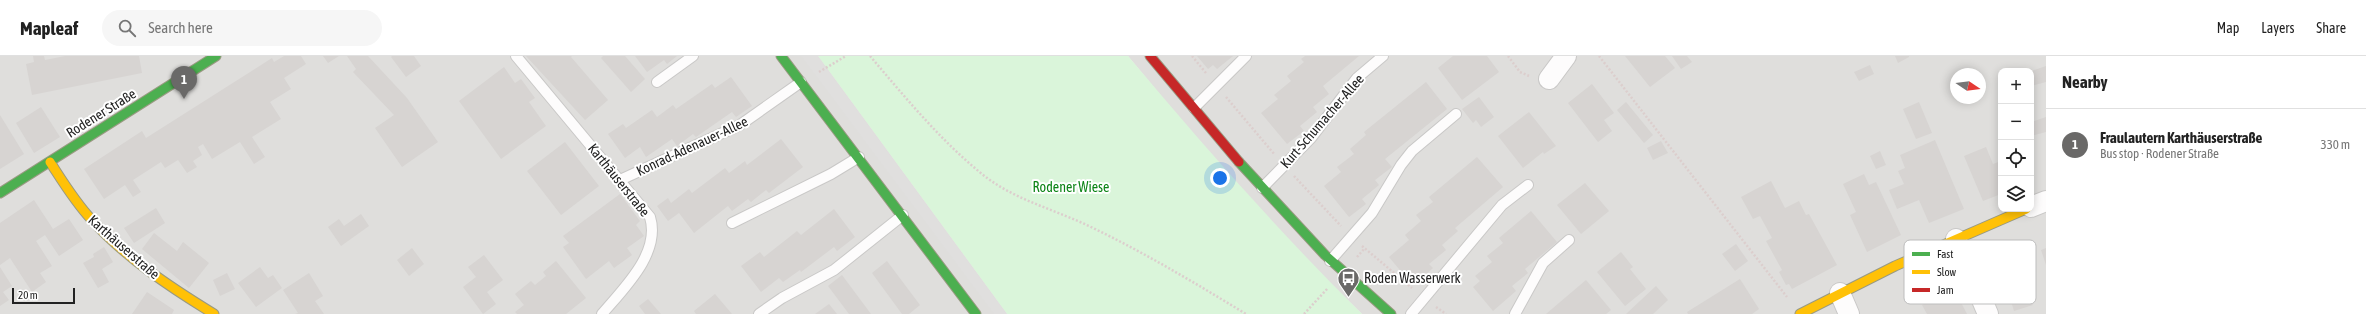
<!DOCTYPE html>
<meta charset="utf-8">
<style>
:root{--surface:#fff;--page:#f6f6f6;--text:#222;--muted:#767676;--line:#e0e0e0;--accent:#6a6968}
body{margin:0;font-family:"Asap Condensed",sans-serif;background:var(--page);color:var(--text)}
.controls{position:absolute;right:12px;top:12px;display:grid;overflow:hidden;border-radius:8px;box-shadow:0 2px 10px #0003}
.controls button{width:36px;height:36px;display:grid;place-items:center;padding:0;border:0;border-bottom:1px solid var(--line);background:var(--surface);color:var(--text);font:20px sans-serif}
.compass{position:absolute;left:1950px;top:12px;width:36px;height:36px;border-radius:50%;background:var(--surface);box-shadow:0 2px 10px #0003;rotate:103deg}
.scale{position:absolute;left:12px;bottom:10px;width:63px;box-sizing:border-box;padding-left:4px;border:2px solid #222;border-top:0;font-size:11px;line-height:14px;white-space:nowrap;color:#222;-webkit-text-stroke:3px #fff;paint-order:stroke}
.you{position:absolute;left:1220px;top:122px;width:14px;height:14px;margin:-10px;border:3px solid #fff;border-radius:50%;background:#1a73e8;box-shadow:0 0 0 6px #1a73e833}
.badge{display:grid;place-items:center;width:26px;height:26px;border-radius:50%;background:var(--accent);color:#fff;font-size:13px;font-weight:700}
.pin{position:absolute;translate:-50% -33px;filter:drop-shadow(0 1px 2px #0008)}
.pin::after{content:'';position:absolute;top:21px;width:14px;height:12px;background:inherit;clip-path:polygon(0 0,100% 0,50% 100%)}
.list{margin:0;padding:0;list-style:none}
h2{display:flex;justify-content:space-between;align-items:center;height:52px;margin:0;padding:0 16px;font-size:17px}
h2 small{font-size:13px;font-weight:400;color:var(--muted)}
.list li{display:grid;grid-template-columns:26px 1fr auto;gap:12px;align-items:center;box-sizing:border-box;height:72px;padding:0 16px;border-top:1px solid var(--line)}
.list b{display:block;font-size:15px;white-space:nowrap}
.list p{margin:0;font-size:13px;white-space:nowrap;color:var(--muted)}
.list em{font-size:13px;font-style:normal;color:var(--muted)}
.icon{flex:none;width:22px;height:22px;fill:none;stroke:currentColor;stroke-width:2;stroke-linecap:round;stroke-linejoin:round}
.map{position:relative;flex:none;width:2046px;height:258px;overflow:hidden}
header{display:flex;align-items:center;gap:24px;box-sizing:border-box;height:56px;padding:0 20px;background:var(--surface);border-bottom:1px solid var(--line)}
header strong{font-size:19px}
nav{display:flex;gap:22px;margin-inline-start:auto;font-size:14px}
.search{width:280px;height:36px;background:var(--page);display:flex;align-items:center;gap:10px;box-sizing:border-box;padding:0 14px;border-radius:22px;color:var(--muted);font-size:15px}
main{display:flex}
aside{flex:1;background:var(--surface)}
.map>svg:first-child{display:block}
.residential{fill:#dfdedc;fill-rule:evenodd}
.park{fill:#daf5da}
.parking{fill:#e0dfde}
.building{fill:#d7d4d2}
.lines{fill:none;stroke-linecap:round;stroke-linejoin:round}
.lane-casing{stroke:#c9c8c7;stroke-width:12}
.street-casing{stroke:#c9c8c7;stroke-width:22}
.fast-casing{stroke:#999a82;stroke-width:11}
.slow-casing{stroke:#999a82;stroke-width:11}
.jam-casing{stroke:#999a82;stroke-width:11}
.path{stroke:#dccecd;stroke-width:2.5;stroke-dasharray:2 2;stroke-linecap:butt}
.lane{stroke:#fdfcfc;stroke-width:10}
.street{stroke:#fdfcfc;stroke-width:20}
.fast{stroke:#4caf50;stroke-width:9}
.slow{stroke:#ffc107;stroke-width:9}
.jam{stroke:#c62828;stroke-width:9}
.labels{text-anchor:middle;dominant-baseline:central;stroke-width:4;stroke-linejoin:round;paint-order:stroke}
.street-label{font-size:14px;fill:#222;stroke:#fff}
.park-label{font-size:14px;fill:#0c8416;stroke:#fff}
.poi-label{font-size:14px;fill:#222;stroke:#fff;text-anchor:start}
.key{fill:#fff;stroke:#bdbdbd;stroke-width:1}
.key-label{font-size:11px;fill:#222}
</style>
<header>
<strong>Mapleaf</strong>
<div class="search"><svg class="icon" aria-label="search" viewBox="0 0 24 24"><circle cx="10" cy="10" r="6"/><path d="M15 15l6 6"/></svg>Search here</div>
<nav><a>Map</a><a>Layers</a><a>Share</a></nav>
</header>
<main>
<div class="map">
<svg width="2046" height="258" viewBox="0 0 2046 258">
<rect width="100%" height="100%" fill="#f0eeeb"/>
<!-- residential -->
<g class="residential">
<polygon points="0,0 818,0 1007,258 0,258"/>
<path d="M1128,0H2046V258H1362L1306,203L1206,94ZM2001,15H2031V153H2001ZM1956,18H1980V42H1956Z"/>
</g>
<!-- park -->
<path class="park" d="M818,0H1128C1203,89 1279,176 1362,258H1007Z"/>
<!-- parking -->
<polygon class="parking" points="801,0 818,0 1007,258 994,258"/>
<!-- building -->
<g class="building">
<polygon points="33,0 44,0 45,4 65,0 139,0 142,17 32,39 26,8 34,6"/>
<polygon points="284,0 301,0 306,8 284,22 291,33 270,46 281,63 252,81 265,101 254,108 240,86 212,103 203,88 198,91 202,99 193,105 197,111 187,117 178,104 165,112 161,106 133,124 141,136 133,141 125,129 104,143 84,113 142,75 146,82 272,2 274,6"/>
<polygon points="323,0 339,0 328,7"/>
<polygon points="347,0 368,0 407,42 438,86 402,111 375,72 394,59 353,16 356,13"/>
<polygon points="392,0 414,0 421,10 406,21 391,1"/>
<polygon points="526,0 572,0 571,1 608,44 585,64"/>
<polygon points="603,0 625,0 645,23 631,36 601,2"/>
<polygon points="635,0 677,0 667,8 664,4 647,16"/>
<polygon points="1197,0 1233,0 1217,13 1213,9 1208,13"/>
<polygon points="1305,0 1359,0 1323,30 1329,38 1313,51 1317,56 1300,70 1304,75 1287,88 1261,57 1278,43 1274,39 1291,25 1287,20 1304,6 1301,3"/>
<polygon points="1453,0 1487,0 1499,16 1462,44 1438,12"/>
<polygon points="1625,0 1665,0 1675,12 1650,31"/>
<polygon points="1672,0 1687,0 1692,6 1681,13"/>
<polygon points="1895,0 1909,0 1909,1 1898,7"/>
<polygon points="1870,9 1874,18 1859,25 1854,16"/>
<polygon points="2046,10 2046,26 2031,30 2031,15"/>
<polygon points="504,11 515,27 521,23 535,42 529,46 546,70 501,103 459,45"/>
<polygon points="731,21 752,50 736,61 732,56 696,81 693,78 677,90 672,83 646,101 640,91 625,102 608,78 623,68 626,72 652,54 657,61 673,49 676,53 712,28 715,32"/>
<polygon points="1426,26 1447,53 1385,103 1392,111 1375,124 1379,129 1362,143 1366,148 1349,161 1324,130 1341,116 1337,111 1354,98 1350,93 1366,79 1364,76"/>
<polygon points="1592,28 1614,57 1604,64 1612,75 1598,86 1568,47"/>
<polygon points="1479,41 1494,61 1481,71 1476,64 1473,67 1462,53"/>
<polygon points="1626,46 1653,79 1644,87 1617,54"/>
<polygon points="1919,46 1932,77 1916,83 1903,53"/>
<polygon points="41,51 60,81 34,97 16,67"/>
<polygon points="1529,56 1556,90 1544,98 1543,96 1523,112 1498,80"/>
<polygon points="0,59 24,98 0,113"/>
<polygon points="2046,61 2046,76 2031,80 2031,66"/>
<polygon points="781,83 803,111 769,137 766,134 751,146 748,143 732,155 728,150 694,177 679,157 668,165 657,150 668,142 671,147 689,133 692,137 725,112 729,117 745,105 747,109"/>
<polygon points="1935,84 1964,153 1929,167 1919,144 1897,153 1889,134 1904,128 1898,115 1905,112 1900,99"/>
<polygon points="1661,85 1668,97 1653,104 1647,92"/>
<polygon points="565,86 599,130 561,159 527,115"/>
<polygon points="1986,91 1993,108 2001,105 2001,138 1983,145 1964,100"/>
<polygon points="1880,95 1886,109 1876,113 1870,100"/>
<polygon points="1477,101 1503,131 1455,172 1458,175 1442,189 1446,194 1429,208 1433,212 1417,226 1414,222 1409,225 1389,201 1409,184 1405,179 1421,165 1416,159 1433,146 1429,141"/>
<polygon points="1864,118 1869,129 1876,126 1901,179 1867,196 1850,159 1856,156 1843,128"/>
<polygon points="1771,125 1785,152 1799,145 1806,159 1809,158 1837,209 1792,233 1789,228 1786,229 1779,216 1782,214 1766,185 1772,182 1760,160 1753,163 1741,141"/>
<polygon points="1585,127 1609,155 1581,178 1557,149"/>
<polygon points="620,138 640,165 636,169 644,180 627,192 632,199 614,212 609,205 586,223 563,191 569,187 563,180"/>
<polygon points="34,144 53,173 69,163 83,184 59,200 45,179 36,185 52,210 40,217 46,226 32,236 10,202 0,209 0,167"/>
<polygon points="156,152 165,167 134,187 124,172"/>
<polygon points="834,153 855,181 837,195 834,191 801,216 800,214 783,226 779,222 761,236 741,210 760,196 764,201 797,175 801,179"/>
<polygon points="1531,155 1557,186 1525,213 1528,217 1512,230 1516,235 1493,255 1473,231 1480,225 1475,220 1492,206 1487,200 1503,187 1499,182"/>
<polygon points="361,158 369,170 341,190 328,171 339,163 344,170"/>
<polygon points="154,177 177,195 183,186 209,207 189,232 142,193"/>
<polygon points="1736,188 1748,205 1735,215 1722,198"/>
<polygon points="104,191 113,206 102,213 109,226 98,232 83,207 94,201 93,198"/>
<polygon points="412,192 424,208 409,220 397,204"/>
<polygon points="2046,192 2046,209 2041,194"/>
<polygon points="1621,196 1633,211 1630,213 1646,233 1625,250 1597,216"/>
<polygon points="484,199 503,224 487,236 496,248 483,258 463,231 476,221 468,211"/>
<polygon points="556,205 586,242 566,258 517,258 515,256 524,249 515,238 531,225 535,229 546,220 543,216"/>
<polygon points="887,205 920,249 909,258 902,258 872,217"/>
<polygon points="0,211 12,230 3,236 9,244 0,250"/>
<polygon points="260,211 268,222 273,219 282,232 256,251 238,227"/>
<polygon points="227,217 235,233 220,240 213,224"/>
<polygon points="309,217 323,240 315,245 324,258 295,258 298,257 283,234"/>
<polygon points="842,219 871,258 849,258 828,230"/>
<polygon points="1740,223 1759,253 1752,258 1688,258 1687,256"/>
<polygon points="1586,224 1611,254 1606,258 1546,258"/>
<polygon points="1656,230 1668,244 1653,258 1626,258"/>
<polygon points="1954,233 1967,258 1927,258 1922,249"/>
<polygon points="147,236 174,254 172,258 132,258"/>
<polygon points="715,238 732,258 696,258 694,255"/>
<polygon points="2030,239 2033,249 2014,255 2011,245"/>
<polygon points="648,243 661,258 645,258 639,250"/>
<polygon points="829,248 837,258 815,258"/>
</g>
<g class="lines">
<defs>
<g id="lane">
<path d="M516,0L650,161C661,197 624,232 602,258"/>
<polyline points="657,26 693,0"/>
<polyline points="1194,52 1246,0"/>
<polyline points="620,124 740,69 801,26"/>
<polyline points="1262,132 1311,82 1357,22 1383,0"/>
<polyline points="732,167 831,118 859,101"/>
<polyline points="1330,205 1372,157 1401,109 1412,95 1456,58"/>
<polyline points="759,258 782,242 834,214 903,159"/>
<polyline points="1411,258 1502,149 1528,129"/>
<polyline points="1515,258 1543,207 1569,184"/>
</g>
<g id="street">
<polyline points="1549,23 1566,0"/>
<polyline points="2031,151 2046,145"/>
<polyline points="1956,183 1988,258"/>
<polyline points="1840,237 1849,258"/>
</g>
<g id="fast">
<polyline points="781,0 976,258"/>
<polyline points="1239,106 1325,199 1391,258"/>
<polyline points="0,137 216,0"/>
</g>
<g id="slow">
<path d="M50,106C63,126 75,146 91,163C126,202 170,231 214,258"/>
<polyline points="1800,258 1895,210 2026,153"/>
</g>
<polyline id="jam" points="1150,0 1239,106"/>
</defs>
<!-- lane casing -->
<use href="#lane" class="lane-casing"/>
<!-- street casing -->
<use href="#street" class="street-casing"/>
<!-- fast casing -->
<use href="#fast" class="fast-casing"/>
<!-- slow casing -->
<use href="#slow" class="slow-casing"/>
<!-- jam casing -->
<use href="#jam" class="jam-casing"/>
<!-- path -->
<g class="path">
<path d="M870,0C905,41 940,84 982,118C1014,144 1054,153 1091,171C1145,197 1195,227 1246,258"/>
<polyline points="1192,0 1206,17"/>
<polyline points="1508,0 1520,16 1529,20"/>
<polyline points="1599,0 1787,241"/>
<polyline points="819,16 846,0"/>
<polyline points="1226,41 1275,99"/>
<polyline points="1294,120 1341,170"/>
<polyline points="1362,190 1412,232"/>
<polyline points="1357,201 1365,192"/>
<polyline points="1436,251 1446,258"/>
<polyline points="1304,258 1328,232"/>
</g>
<!-- lane -->
<use href="#lane" class="lane"/>
<!-- street -->
<use href="#street" class="street"/>
<!-- fast -->
<use href="#fast" class="fast"/>
<!-- slow -->
<use href="#slow" class="slow"/>
<!-- jam -->
<use href="#jam" class="jam"/>
</g>
<!-- icons -->
<defs>
<symbol id="bus-pin" viewBox="-11 -11 22 30"><path d="M0 17L-7.5 6A9.5 9.5 0 1 1 7.5 6Z" fill="#6a6968" stroke="#fff"/><path d="M-5-6H5V4H4V6H2V4H-2V6H-4V4H-5ZM-3.5-4V0h7V-4ZM-3.5 1.2v1.5H-2V1.2ZM2 1.2v1.5H3.5V1.2Z" fill="#fff"/></symbol>
</defs>
<g fill-rule="evenodd">
<use href="#bus-pin" x="1336" y="210" width="25" height="34"/>
</g>
<g class="labels">
<!-- street labels -->
<g class="street-label">
<text transform="translate(101 57) rotate(-32)">Rodener Straße</text>
<text transform="translate(1322 65) rotate(-49)">Kurt-Schumacher-Allee</text>
<text transform="translate(692 90) rotate(-25)">Konrad-Adenauer-Allee</text>
<text transform="translate(619 124) rotate(51)">Karthäuserstraße</text>
<text transform="translate(124 191) rotate(41)">Karthäuserstraße</text>
</g>
<!-- park labels -->
<g class="park-label">
<text x="1071" y="131">Rodener Wiese</text>
</g>
<!-- poi labels -->
<g class="poi-label">
<text x="1364" y="222">Roden Wasserwerk</text>
</g>
</g>
<!-- legend -->
<rect x="1904" y="184" width="132" height="64" rx="6" class="key"/>
<rect x="1912" y="196" width="18" height="4" fill="#4caf50"/>
<rect x="1912" y="214" width="18" height="4" fill="#ffc107"/>
<rect x="1912" y="232" width="18" height="4" fill="#c62828"/>
<g class="key-label">
<text x="1937" y="202">Fast</text>
<text x="1937" y="220">Slow</text>
<text x="1937" y="238">Jam</text>
</g>
</svg>
<div class="controls">
<button>+</button>
<button>−</button>
<button><svg class="icon" aria-label="locate" viewBox="0 0 24 24"><circle cx="12" cy="12" r="6"/><path d="M12 2v4M12 18v4M2 12h4M18 12h4"/></svg></button>
<button><svg class="icon" aria-label="layers" viewBox="0 0 24 24"><path d="M12 4l9 5-9 5-9-5zM3 14l9 5 9-5"/></svg></button>
</div>
<svg class="compass" viewBox="-18 -18 36 36"><path d="M0-13l5 13h-10z" fill="#e53935"/><path d="M0 13l5-13h-10z" fill="#767676"/></svg>
<div class="scale">20 m</div>
<div class="you"></div>
<div class="pin badge" style="left:184px;top:43px">1</div>
</div>
<aside>
<h2>Nearby<small></small></h2>
<ul class="list">
<li><span class="badge">1</span><div><b>Fraulautern Karthäuserstraße</b><p>Bus stop · Rodener Straße</p></div><em>330 m</em></li>
</ul>
</aside>
</main>
